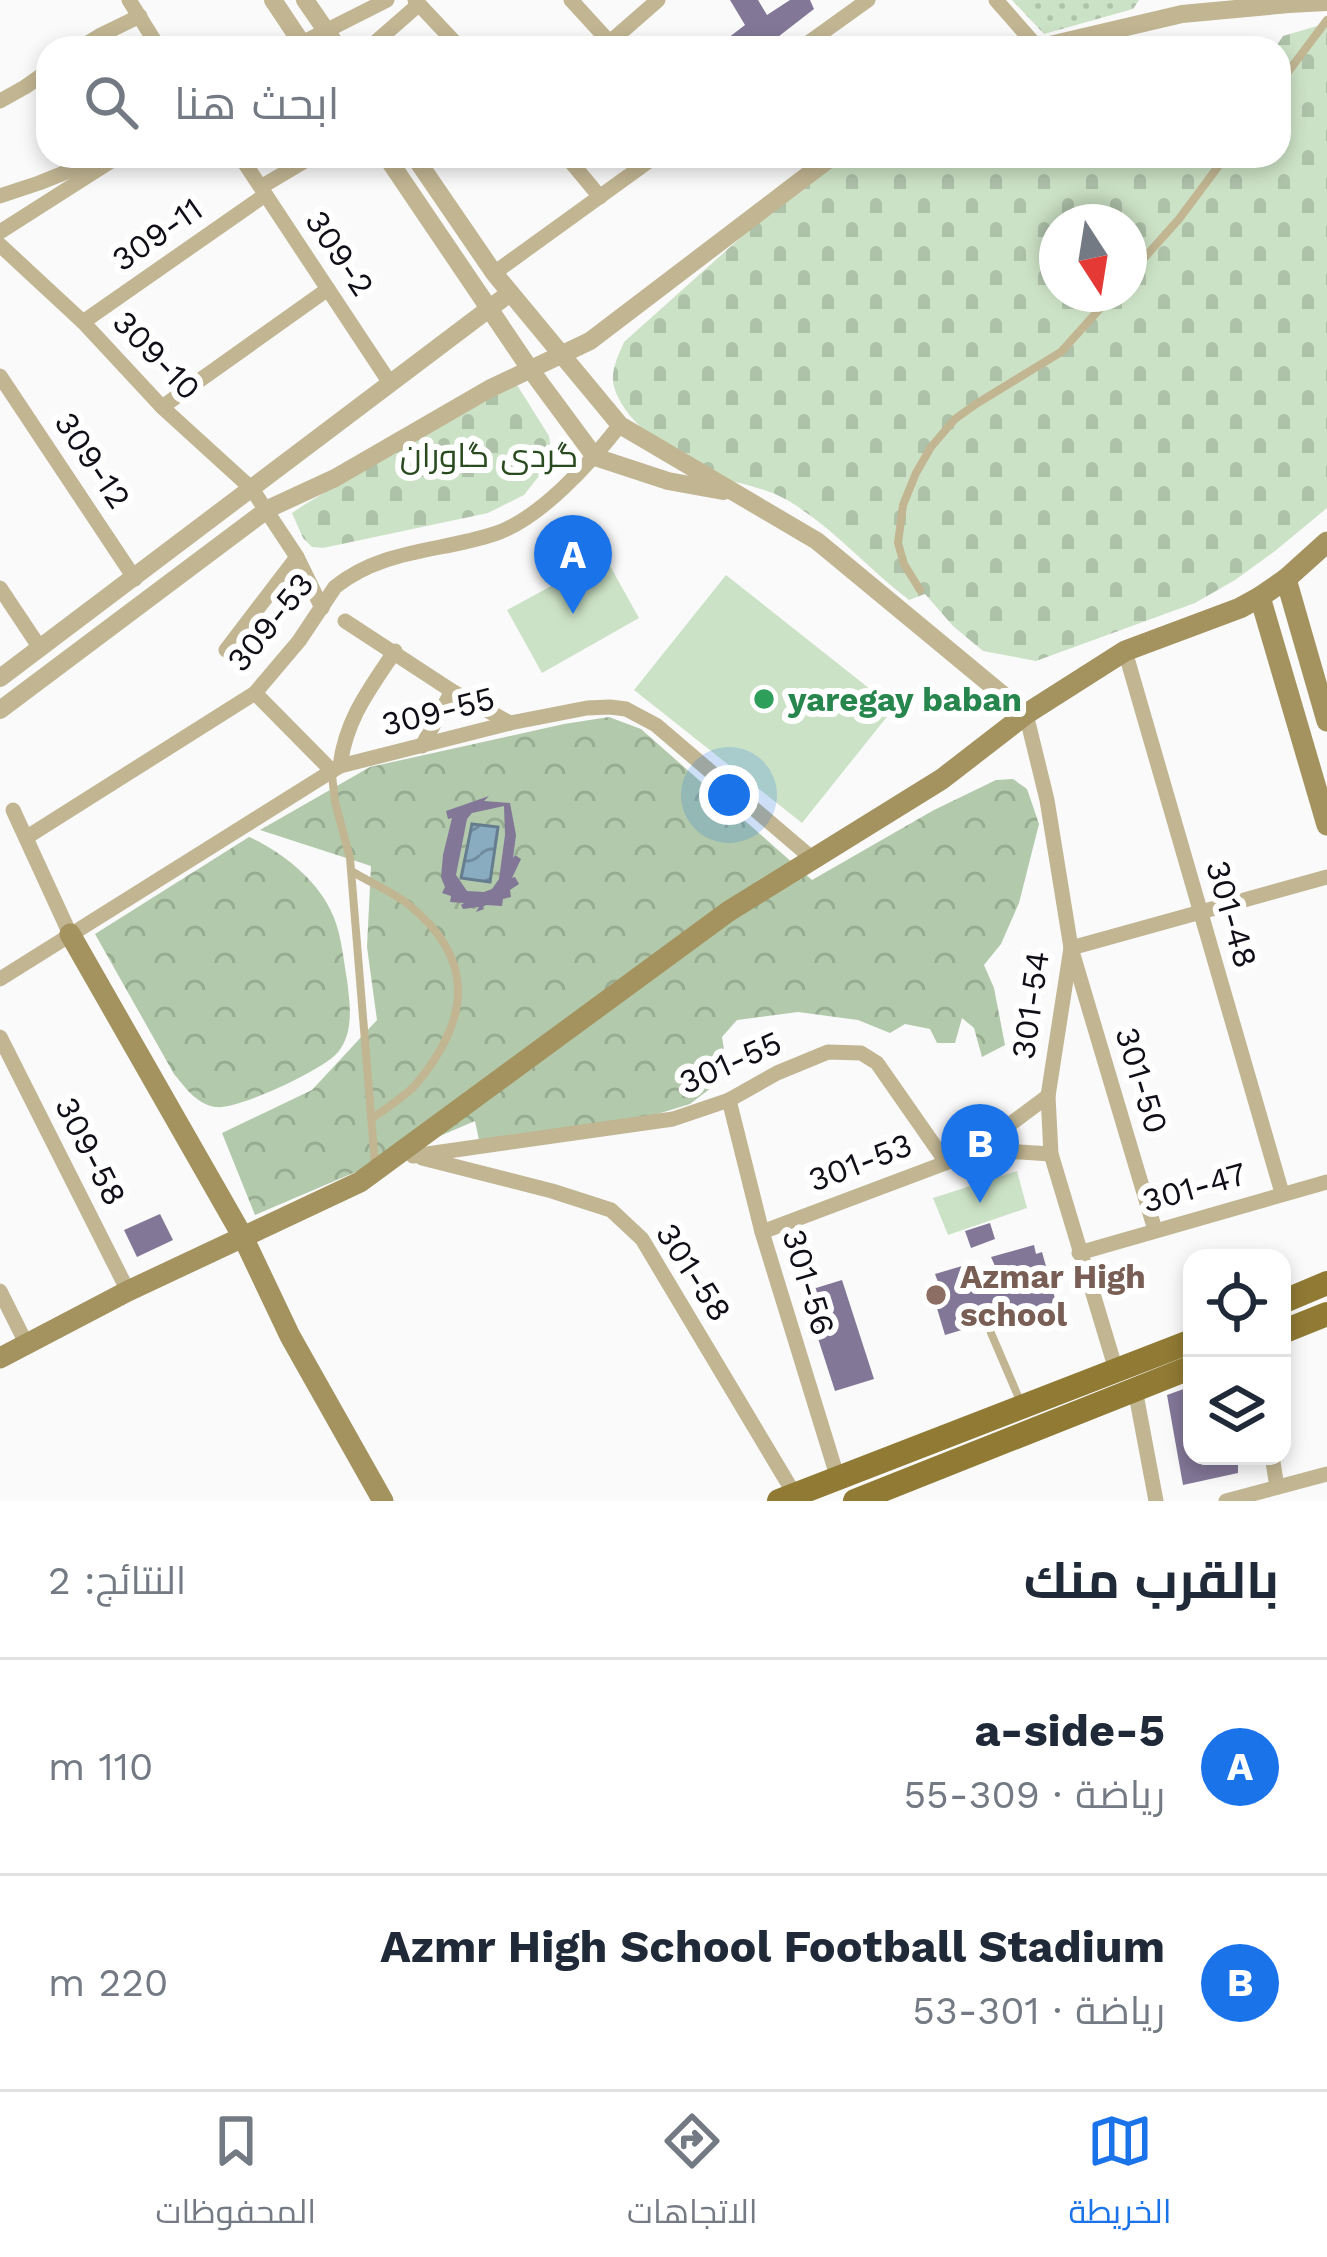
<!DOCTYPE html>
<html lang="ar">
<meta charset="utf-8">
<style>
:root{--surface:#fff;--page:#f6f6f7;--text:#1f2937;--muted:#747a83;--line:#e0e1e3;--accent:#1a73e8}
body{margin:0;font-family:"Work Sans",Cairo,sans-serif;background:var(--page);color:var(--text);direction:rtl}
.controls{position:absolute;right:36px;bottom:36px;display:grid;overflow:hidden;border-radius:24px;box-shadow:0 6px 18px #0003}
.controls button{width:108px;height:108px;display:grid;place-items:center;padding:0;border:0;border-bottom:3px solid var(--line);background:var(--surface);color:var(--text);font:60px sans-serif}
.compass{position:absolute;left:1039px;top:204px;width:108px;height:108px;border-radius:50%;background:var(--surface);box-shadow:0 6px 18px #0003;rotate:168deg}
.you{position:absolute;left:729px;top:795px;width:42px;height:42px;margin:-30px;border:9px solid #fff;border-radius:50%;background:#1a73e8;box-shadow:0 0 0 18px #1a73e833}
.badge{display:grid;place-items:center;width:78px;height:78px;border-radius:50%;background:var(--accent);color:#fff;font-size:39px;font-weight:700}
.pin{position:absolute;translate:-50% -99px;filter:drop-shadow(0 3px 6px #0008)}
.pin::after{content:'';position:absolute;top:63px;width:42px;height:36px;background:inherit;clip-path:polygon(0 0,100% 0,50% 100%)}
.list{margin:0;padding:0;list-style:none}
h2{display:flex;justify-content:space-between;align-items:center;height:156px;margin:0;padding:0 48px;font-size:51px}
h2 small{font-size:39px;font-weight:400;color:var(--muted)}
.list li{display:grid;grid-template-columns:78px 1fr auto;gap:36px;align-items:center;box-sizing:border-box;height:216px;padding:0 48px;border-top:3px solid var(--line)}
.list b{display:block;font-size:45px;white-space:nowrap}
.list p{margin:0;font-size:39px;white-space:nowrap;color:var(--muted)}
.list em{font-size:39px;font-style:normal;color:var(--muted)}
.icon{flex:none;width:66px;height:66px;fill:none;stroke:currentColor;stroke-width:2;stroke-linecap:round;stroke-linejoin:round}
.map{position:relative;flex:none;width:1327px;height:1501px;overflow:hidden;direction:ltr}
.search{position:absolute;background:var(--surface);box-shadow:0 6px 18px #0003;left:36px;right:36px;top:36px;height:132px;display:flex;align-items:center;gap:30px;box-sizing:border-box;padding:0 42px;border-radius:36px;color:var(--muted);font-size:45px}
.sheet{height:588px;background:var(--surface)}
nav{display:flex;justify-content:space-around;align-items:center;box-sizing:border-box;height:168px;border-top:3px solid var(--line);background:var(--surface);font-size:33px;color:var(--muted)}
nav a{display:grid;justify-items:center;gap:6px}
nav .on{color:var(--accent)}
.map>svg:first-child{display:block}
.green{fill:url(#green-dots)}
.forest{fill:url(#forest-crowns)}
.cemetery{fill:url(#cemetery-stones);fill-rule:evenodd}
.pitch{fill:#cce2c6}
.water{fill:url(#water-waves);stroke:#657d8e;stroke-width:3}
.building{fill:#827797;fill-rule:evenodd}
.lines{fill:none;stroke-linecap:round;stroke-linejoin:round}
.service{stroke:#c1b592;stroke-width:8}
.minor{stroke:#c1b592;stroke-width:15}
.tertiary{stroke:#c1b592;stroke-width:18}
.secondary{stroke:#a4935e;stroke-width:21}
.primary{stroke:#907a34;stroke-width:24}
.leisure-dot{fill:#2e9e5b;stroke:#fff;stroke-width:4.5}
.education-dot{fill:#8d6e63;stroke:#fff;stroke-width:4.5}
.labels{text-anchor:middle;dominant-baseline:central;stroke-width:12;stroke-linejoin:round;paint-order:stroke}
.street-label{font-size:33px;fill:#120e18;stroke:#fff}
.park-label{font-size:33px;fill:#2a4b20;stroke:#fff}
.leisure-label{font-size:33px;font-weight:bold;fill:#27864d;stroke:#fff;text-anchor:start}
.education-label{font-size:33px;font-weight:bold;fill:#785e54;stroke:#fff;text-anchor:start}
</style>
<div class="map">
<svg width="1327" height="1501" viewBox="0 0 1327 1501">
<defs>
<pattern id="green-dots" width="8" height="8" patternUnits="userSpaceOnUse" patternTransform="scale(3)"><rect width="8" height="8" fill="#cce2c6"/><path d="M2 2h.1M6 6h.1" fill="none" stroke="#aec1a9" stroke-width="1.8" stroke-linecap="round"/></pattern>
<pattern id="forest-crowns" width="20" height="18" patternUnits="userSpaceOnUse" patternTransform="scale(3)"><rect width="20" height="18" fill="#b2caab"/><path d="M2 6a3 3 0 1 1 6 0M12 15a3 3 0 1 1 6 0" fill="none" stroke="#98ac92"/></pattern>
<pattern id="cemetery-stones" width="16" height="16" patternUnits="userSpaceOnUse" patternTransform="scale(3)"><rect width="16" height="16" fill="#cce2c6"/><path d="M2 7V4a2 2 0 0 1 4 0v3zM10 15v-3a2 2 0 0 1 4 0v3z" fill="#aec1a9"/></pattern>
<pattern id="water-waves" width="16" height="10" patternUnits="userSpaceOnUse" patternTransform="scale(3)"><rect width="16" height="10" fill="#89acc1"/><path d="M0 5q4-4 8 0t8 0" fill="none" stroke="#6f8a9c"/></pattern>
</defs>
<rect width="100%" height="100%" fill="#fafafa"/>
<!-- green -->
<polygon class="green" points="1012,0 1139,0 1133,9 1044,34"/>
<!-- forest -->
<g class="forest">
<polygon points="609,717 641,729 812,880 934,810 996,780 1013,779 1027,789 1039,824 1019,903 1001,944 984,965 994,988 1005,1045 982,1057 974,1028 962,1018 955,1043 937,1043 930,1029 905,1024 890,1033 858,1020 798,1012 737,1020 722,1037 728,1075 690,1104 641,1119 479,1140 475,1121 255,1215 222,1133 312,1090 377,1020 367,947 371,866 260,830 370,767 564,724"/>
<path d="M249,837C280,851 314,877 330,909C341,930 343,956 347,980C350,1004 354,1031 339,1051C326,1069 237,1110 216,1107C197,1105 185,1087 174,1074L95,934Z"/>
</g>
<!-- cemetery -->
<g class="cemetery">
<path d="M1327,23V508L1275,551L1235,580L1195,603L1036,661L983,651L953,626L925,594L909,600C867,568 833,527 787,500C765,487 740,485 717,476C681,461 626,427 614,387C610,372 618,356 624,342L748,231L847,156H1279V48H1275L1283,36ZM1057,222H1129V294H1057Z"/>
<polygon points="505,385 517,385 549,436 552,455 539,476 524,495 488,513 323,548 312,547 303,538 292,513 304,505"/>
</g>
<!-- pitch -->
<g class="pitch">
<polygon points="605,557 639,618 542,673 507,610"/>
<polygon points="726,575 894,708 802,823 634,690"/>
<polygon points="1017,1171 1027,1208 948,1235 933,1198"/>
</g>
<!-- water -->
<polygon class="water" points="472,824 498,827 490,882 461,878"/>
<!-- building -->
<g class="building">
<polygon points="730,0 758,0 767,15 790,0 810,0 814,9 765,47 763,42 757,48 715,48 745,25"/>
<path d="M489,796L484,801L510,803L516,835L513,858L515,855L521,859L512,878L515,877L519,884L510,890L511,897L503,899L502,906L486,905L483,907L484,909L476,912L479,907L463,909L461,905L464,903L450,902L451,896L442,893L445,887L441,877L443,855L452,818L448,819L446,811ZM504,806L505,835L499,879L492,889L484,892L467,891L456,875L467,819L472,813Z"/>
<polygon points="160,1214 173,1240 137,1257 124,1230"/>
<polygon points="990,1223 995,1239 971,1248 965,1231"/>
<polygon points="1034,1245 1036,1254 1042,1252 1056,1302 945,1335 930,1285 938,1282 935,1274 962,1266 965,1275 995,1266 991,1257"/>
<polygon points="842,1280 874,1379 835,1391 803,1292"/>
<polygon points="1192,1386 1192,1456 1238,1456 1238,1473 1183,1485 1167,1395"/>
</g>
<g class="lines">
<!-- service -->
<g class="service">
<polyline points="1279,84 1327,20"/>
<polyline points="1129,275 1179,219 1226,156"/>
<polyline points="920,590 904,564 898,543 903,505 916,473 931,447 955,419 976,404 1061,352 1113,294"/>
<polyline points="332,775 335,802 350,858 375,1164"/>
<path d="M353,872C371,883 393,892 409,905C477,960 469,1020 417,1083C406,1096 388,1107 374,1117"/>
<polyline points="991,1333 1021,1403"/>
</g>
<!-- minor -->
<g class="minor">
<polyline points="129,0 159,48"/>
<polyline points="415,0 460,48"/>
<polyline points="571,0 615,48"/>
<polyline points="996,0 1038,48"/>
<polyline points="610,42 658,0"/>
<polyline points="80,48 101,35 140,16"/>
<polyline points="292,48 387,0"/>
<polyline points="369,48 418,5"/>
<polyline points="801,48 868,0"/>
<polyline points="0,101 25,87 48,71"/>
<polyline points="240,156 390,383"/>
<polyline points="566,156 600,197"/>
<polyline points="261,187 313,156"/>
<polyline points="0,196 39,183 104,157"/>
<polyline points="0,232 119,156"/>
<polyline points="0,245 83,322 162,407 252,489 297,557 322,608"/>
<polyline points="494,273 656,156"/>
<polyline points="83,322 265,195"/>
<polyline points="0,376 135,579"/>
<polyline points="162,407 328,289"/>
<polyline points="0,588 40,648"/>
<polyline points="345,621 452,691 510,723"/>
<polyline points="226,650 297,557"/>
<polyline points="1125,651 1282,1193"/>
<polyline points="255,693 332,771"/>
<polyline points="1026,714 1047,800 1071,948 1048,1096 1051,1154 1116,1370"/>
<polyline points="422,746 452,691"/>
<path d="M340,766C346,719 369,690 395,651"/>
<polyline points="13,810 70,934"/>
<path d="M27,837L255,693L299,641L335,587C382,549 439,552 494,534C539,520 590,463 620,425"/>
<polyline points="0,979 340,766 510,723 587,708 610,707 626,709 656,725 814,860"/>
<polyline points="0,1037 128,1291"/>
<polyline points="729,1100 762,1232 838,1479"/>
<polyline points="974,1151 1048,1096"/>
<polyline points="413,1156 673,1119 729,1100 777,1073 828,1052 861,1053 877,1063 946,1162"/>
<polyline points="422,1158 552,1191 611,1210 642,1239 795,1495"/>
<polyline points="1155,1230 1071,948 1327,877"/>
<polyline points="762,1232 972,1153 1004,1151 1051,1154"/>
<polyline points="1079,1253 1327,1182"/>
<polyline points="0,1291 27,1345"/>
<polyline points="1135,1389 1156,1501"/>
<polyline points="1272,1456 1277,1487"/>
<polyline points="1226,1501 1327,1474"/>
</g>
<!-- tertiary -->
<g class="tertiary">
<polyline points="273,0 305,48"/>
<polyline points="305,0 338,48"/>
<polyline points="1289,4 1327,2"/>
<polyline points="1037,48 1182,14 1289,4 1291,0"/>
<polyline points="386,156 530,369 595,457 668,481 723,491"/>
<polyline points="414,156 494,273 620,425 817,541 1026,714"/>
<polyline points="0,678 510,293"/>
<polyline points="0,710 268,509 335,478 489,389 590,341 833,156"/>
</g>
<!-- secondary -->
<g class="secondary">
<polyline points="1286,579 1327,721"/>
<polyline points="1260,597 1327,825"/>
<polyline points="70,934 243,1237 290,1336 383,1501"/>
<polyline points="0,1358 128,1291 360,1182 729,911 942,779 1026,714 1125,651 1240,608 1260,597 1286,579 1327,542"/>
</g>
<!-- primary -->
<g class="primary">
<polyline points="1282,1302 1327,1283"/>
<polyline points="1282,1332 1327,1314"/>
<polyline points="779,1501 1192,1341"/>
<polyline points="855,1501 1192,1367"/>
</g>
</g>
<!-- markers -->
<circle class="leisure-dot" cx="764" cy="699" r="12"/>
<circle class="education-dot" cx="936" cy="1295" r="12"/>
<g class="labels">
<!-- street labels -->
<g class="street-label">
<text transform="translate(157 234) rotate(-35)">309-11</text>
<text transform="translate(340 253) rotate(56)">309-2</text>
<text transform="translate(157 355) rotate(46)">309-10</text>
<text transform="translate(93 460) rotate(56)">309-12</text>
<text transform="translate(270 622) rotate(-51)">309-53</text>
<text transform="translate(438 711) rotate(-14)">309-55</text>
<text transform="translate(1232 914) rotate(74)">301-48</text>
<text transform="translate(1030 1005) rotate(-82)">301-54</text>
<text transform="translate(730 1062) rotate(-24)">301-55</text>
<text transform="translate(1142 1080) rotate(73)">301-50</text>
<text transform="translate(91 1151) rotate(63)">309-58</text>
<text transform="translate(860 1162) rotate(-21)">301-53</text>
<text transform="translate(1194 1187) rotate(-16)">301-47</text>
<text transform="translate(694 1272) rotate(57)">301-58</text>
<text transform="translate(809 1282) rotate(73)">301-56</text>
</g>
<!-- park labels -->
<g class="park-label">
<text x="489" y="455">گردی گاوران</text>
</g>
<!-- leisure labels -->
<g class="leisure-label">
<text x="788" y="699">yaregay baban</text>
</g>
<!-- education labels -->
<g class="education-label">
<text x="960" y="1276">Azmar High<tspan x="960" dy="38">school</tspan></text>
</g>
</g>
</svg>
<div class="controls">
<button><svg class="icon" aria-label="locate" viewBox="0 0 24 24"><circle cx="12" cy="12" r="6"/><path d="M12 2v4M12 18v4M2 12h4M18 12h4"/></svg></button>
<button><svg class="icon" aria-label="layers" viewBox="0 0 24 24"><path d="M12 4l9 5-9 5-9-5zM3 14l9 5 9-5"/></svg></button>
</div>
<svg class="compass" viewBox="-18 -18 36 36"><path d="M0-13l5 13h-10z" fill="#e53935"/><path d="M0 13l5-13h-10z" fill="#747a83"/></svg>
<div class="you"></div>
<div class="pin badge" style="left:573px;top:614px">A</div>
<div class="pin badge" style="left:980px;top:1203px">B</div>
<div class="search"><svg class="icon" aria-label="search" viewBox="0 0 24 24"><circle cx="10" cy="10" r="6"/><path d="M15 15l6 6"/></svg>ابحث هنا</div>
</div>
<section class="sheet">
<h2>بالقرب منك<small>النتائج: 2</small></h2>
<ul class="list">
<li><span class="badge">A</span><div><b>5-a-side</b><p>رياضة · 309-55</p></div><em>110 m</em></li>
<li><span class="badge">B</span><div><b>Azmr High School Football Stadium</b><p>رياضة · 301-53</p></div><em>220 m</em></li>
</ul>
</section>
<nav>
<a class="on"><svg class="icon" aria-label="map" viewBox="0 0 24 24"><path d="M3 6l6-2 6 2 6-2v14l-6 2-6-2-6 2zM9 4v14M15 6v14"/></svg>الخريطة</a>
<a><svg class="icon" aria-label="directions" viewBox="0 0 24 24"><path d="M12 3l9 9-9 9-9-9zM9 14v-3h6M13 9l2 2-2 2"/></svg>الاتجاهات</a>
<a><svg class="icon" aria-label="saved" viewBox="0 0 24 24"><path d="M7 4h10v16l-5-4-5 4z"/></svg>المحفوظات</a>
</nav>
